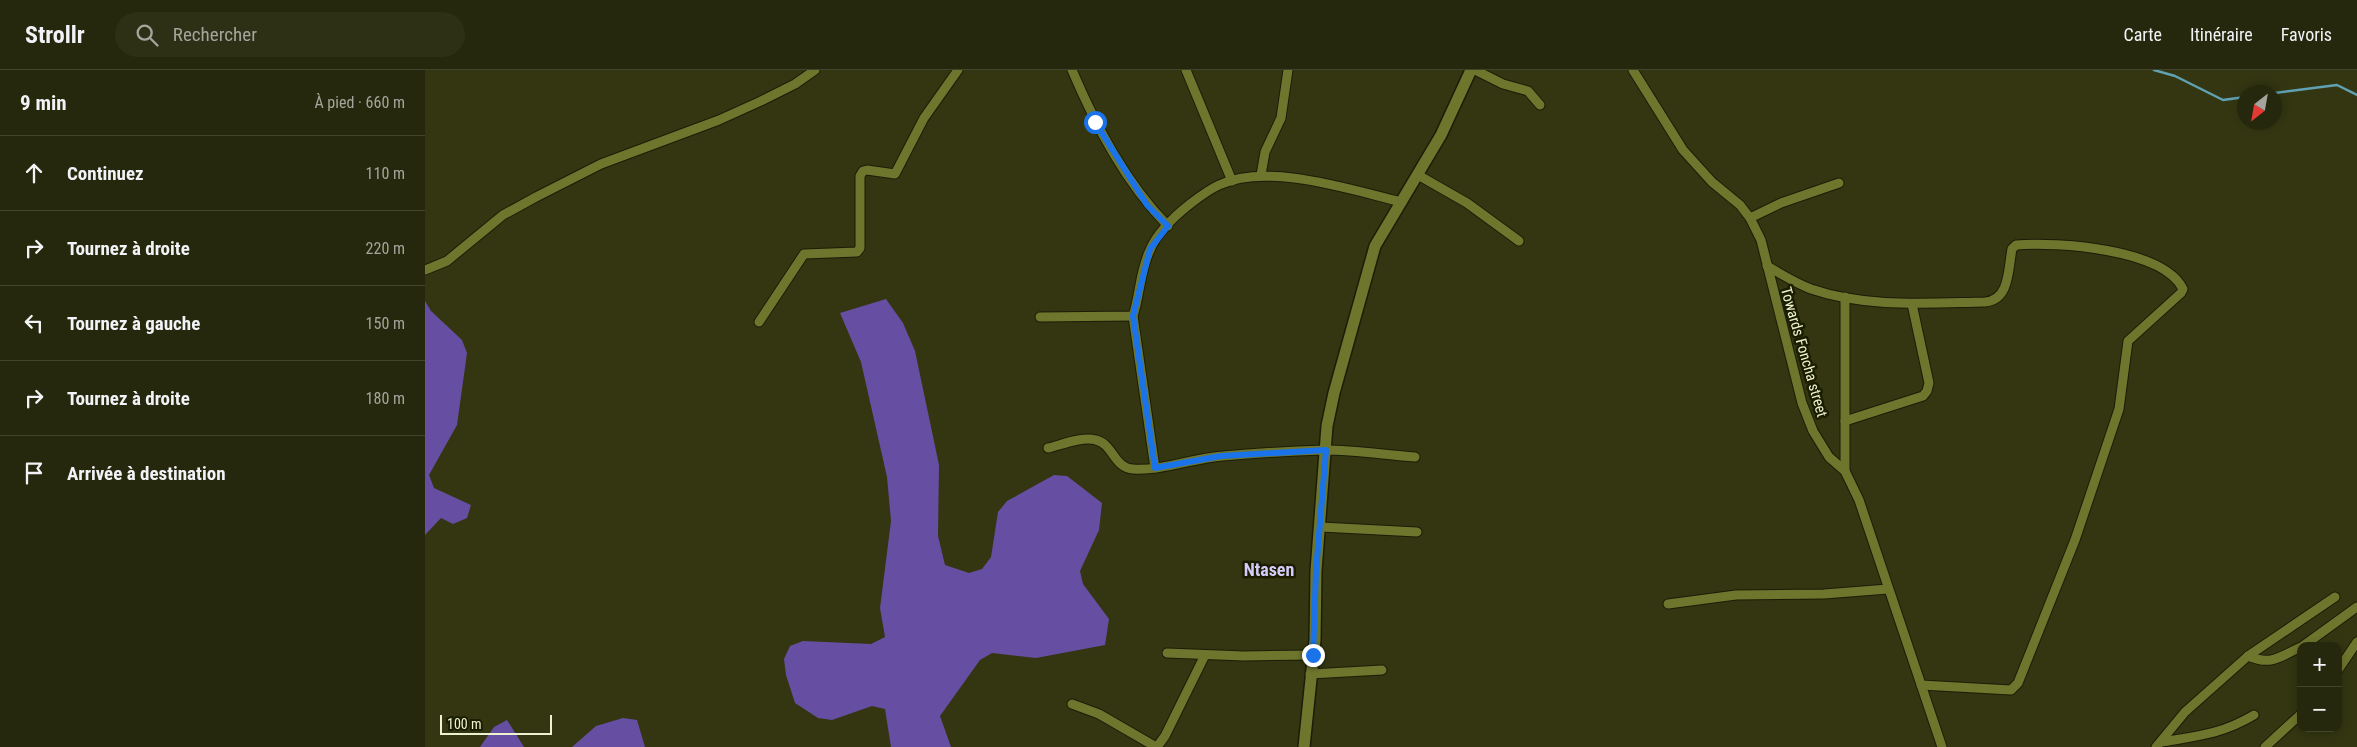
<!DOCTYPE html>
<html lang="fr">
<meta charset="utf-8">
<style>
:root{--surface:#26280d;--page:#2e3016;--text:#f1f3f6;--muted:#a4a69d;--line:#42442e}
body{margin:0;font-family:"Roboto Condensed",sans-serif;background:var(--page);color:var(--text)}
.controls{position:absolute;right:15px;bottom:15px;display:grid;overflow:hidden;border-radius:10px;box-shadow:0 2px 8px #0003}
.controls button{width:45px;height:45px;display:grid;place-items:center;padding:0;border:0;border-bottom:1px solid var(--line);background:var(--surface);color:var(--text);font:25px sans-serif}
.compass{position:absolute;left:1812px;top:15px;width:45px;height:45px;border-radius:50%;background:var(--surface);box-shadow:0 2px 8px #0003;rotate:211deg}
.scale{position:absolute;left:15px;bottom:12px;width:112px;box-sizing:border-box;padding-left:5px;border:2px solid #eef3cf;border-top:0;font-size:14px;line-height:18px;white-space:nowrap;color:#eef3cf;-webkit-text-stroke:4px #1b1d01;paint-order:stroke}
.stop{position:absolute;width:15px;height:15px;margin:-11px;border:4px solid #1a73e8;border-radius:50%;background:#fff}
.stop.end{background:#1a73e8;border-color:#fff;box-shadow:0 1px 5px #0008}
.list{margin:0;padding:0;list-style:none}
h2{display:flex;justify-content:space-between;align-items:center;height:65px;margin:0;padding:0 20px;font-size:21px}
h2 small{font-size:16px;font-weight:400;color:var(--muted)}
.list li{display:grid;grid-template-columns:32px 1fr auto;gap:15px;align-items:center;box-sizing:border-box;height:75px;padding:0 20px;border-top:1px solid var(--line)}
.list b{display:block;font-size:19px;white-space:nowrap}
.list em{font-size:16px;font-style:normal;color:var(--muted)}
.icon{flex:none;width:28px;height:28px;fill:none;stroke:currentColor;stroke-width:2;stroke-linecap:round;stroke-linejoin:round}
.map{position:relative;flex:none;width:1932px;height:677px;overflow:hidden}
header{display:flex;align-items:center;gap:30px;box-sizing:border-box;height:70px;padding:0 25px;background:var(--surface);border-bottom:1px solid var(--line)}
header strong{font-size:24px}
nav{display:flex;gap:28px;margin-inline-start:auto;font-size:18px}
.search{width:350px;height:45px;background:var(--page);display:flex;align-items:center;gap:12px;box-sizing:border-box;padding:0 18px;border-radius:28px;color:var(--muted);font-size:19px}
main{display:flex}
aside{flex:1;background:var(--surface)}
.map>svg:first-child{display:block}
.forest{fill:#664ea2}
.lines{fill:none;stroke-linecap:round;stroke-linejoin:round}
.stream{stroke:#60a1b4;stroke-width:2.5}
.minor-casing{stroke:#1b1d07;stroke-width:11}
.tertiary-casing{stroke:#1b1d07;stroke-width:14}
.minor{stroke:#6e752d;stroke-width:9}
.tertiary{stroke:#6e752d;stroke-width:11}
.route{stroke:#1a73e8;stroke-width:6}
.labels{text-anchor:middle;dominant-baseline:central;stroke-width:5;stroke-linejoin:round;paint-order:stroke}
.street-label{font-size:15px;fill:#eef3cf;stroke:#1b1d01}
.quarter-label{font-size:18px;font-weight:bold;fill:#d4cbf7;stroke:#1b1d01}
</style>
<header>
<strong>Strollr</strong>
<div class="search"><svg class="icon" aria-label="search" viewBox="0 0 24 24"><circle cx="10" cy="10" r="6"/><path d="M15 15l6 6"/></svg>Rechercher</div>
<nav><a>Carte</a><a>Itinéraire</a><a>Favoris</a></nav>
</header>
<main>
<aside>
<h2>9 min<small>À pied · 660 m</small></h2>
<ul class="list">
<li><svg class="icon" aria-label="ahead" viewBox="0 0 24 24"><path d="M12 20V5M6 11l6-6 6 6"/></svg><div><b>Continuez</b></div><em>110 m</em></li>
<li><svg class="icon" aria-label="right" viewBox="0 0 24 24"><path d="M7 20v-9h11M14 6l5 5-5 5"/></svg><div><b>Tournez à droite</b></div><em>220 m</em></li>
<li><svg class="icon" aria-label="left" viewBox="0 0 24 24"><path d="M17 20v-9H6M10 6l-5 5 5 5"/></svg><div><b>Tournez à gauche</b></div><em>150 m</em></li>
<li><svg class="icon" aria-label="right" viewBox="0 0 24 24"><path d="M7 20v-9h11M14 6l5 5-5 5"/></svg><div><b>Tournez à droite</b></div><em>180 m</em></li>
<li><svg class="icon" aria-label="arrive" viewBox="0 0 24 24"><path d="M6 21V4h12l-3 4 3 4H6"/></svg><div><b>Arrivée à destination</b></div></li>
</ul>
</aside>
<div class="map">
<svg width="1932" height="677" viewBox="0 0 1932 677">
<rect width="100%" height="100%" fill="#333611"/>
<!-- forest -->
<g class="forest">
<polygon points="461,229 478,253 490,281 514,395 513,466 520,495 544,503 557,499 566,487 573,442 582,431 629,405 642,406 677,433 674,460 655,501 658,514 684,549 680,575 611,588 567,583 555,590 515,646 526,677 466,677 460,639 447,636 407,650 393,648 370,633 361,605 359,589 365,576 378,571 446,574 460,567 455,538 466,451 462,407 436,292 415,243"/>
<polygon points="0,231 6,241 37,270 42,283 32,355 4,405 9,418 46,435 42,448 28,454 16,448 0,465"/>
<polygon points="198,648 212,650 220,677 147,677 171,656"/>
<polygon points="82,650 99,677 55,677 69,657"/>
</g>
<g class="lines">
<!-- stream -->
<g class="stream">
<polyline points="1729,0 1750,6 1798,30 1820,27"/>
<polyline points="1850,23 1912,15 1932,25"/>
</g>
<defs>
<g id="minor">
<path d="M647,0C671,56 700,112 743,156"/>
<polyline points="761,0 807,111"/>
<polyline points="1050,0 1078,14 1103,21 1115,35"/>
<polyline points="1208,0 1258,80 1287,112 1315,135 1325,148 1336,170 1377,333 1388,361 1404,387 1420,401 1434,430 1517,677"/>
<polyline points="836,105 840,82 856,48 863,0"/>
<polyline points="993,105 1042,133 1094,171"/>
<polyline points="1325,148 1356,133 1414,113"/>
<path d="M1342,196C1356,204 1370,213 1386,219C1441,238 1503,233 1560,232C1585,230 1583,199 1587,179L1591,175C1631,172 1738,178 1758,219L1756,223L1703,271L1694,339L1650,470L1593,613L1586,620L1496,615"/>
<polyline points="0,200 22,191 78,145 111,127 176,94 294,50 336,31 370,14 390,0"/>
<polyline points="1420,227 1420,401"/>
<polyline points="708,246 730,398"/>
<path d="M615,247L708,246C715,225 715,200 725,180C732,163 751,145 765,134C774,127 783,120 794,115C843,92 926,120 977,132"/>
<polyline points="334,252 379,184 432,182 435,178 435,106 438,101 442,100 470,104 499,48 533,0"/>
<polyline points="1420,351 1498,326 1502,321 1504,313 1487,234"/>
<path d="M623,378C636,375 657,366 671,370C688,374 689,398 708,399C738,401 768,388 798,386C831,383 866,381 900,380C930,380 961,385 990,387"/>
<polyline points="896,457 992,462"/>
<polyline points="1243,534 1311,525 1399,524 1463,519"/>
<polyline points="1878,576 1932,537"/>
<polyline points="742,583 819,586 888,585"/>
<path d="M1823,586C1847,596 1854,587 1876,577"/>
<polyline points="1913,600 1932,572"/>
<polyline points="885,604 957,600"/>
<polyline points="647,634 674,644 731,677"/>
<path d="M1737,672C1773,666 1797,664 1829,645"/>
<polyline points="732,677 740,666 780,585"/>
<polyline points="1731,677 1760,642 1823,586 1910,527"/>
<polyline points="1840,677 1876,644"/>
</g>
<polyline id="tertiary" points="879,677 890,570 891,501 902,356 909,323 950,176 1016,65 1046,0"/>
</defs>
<!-- minor casing -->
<use href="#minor" class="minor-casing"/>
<!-- tertiary casing -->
<use href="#tertiary" class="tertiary-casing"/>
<!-- minor -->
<use href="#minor" class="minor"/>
<!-- tertiary -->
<use href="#tertiary" class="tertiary"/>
</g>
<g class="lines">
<!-- route -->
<polyline class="route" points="670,52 722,135 743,156 725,179 708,246 730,398 796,386 901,380 891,501 888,585"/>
</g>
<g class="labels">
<!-- street labels -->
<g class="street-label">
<text transform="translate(1379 282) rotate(74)">Towards Foncha street</text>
</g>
<!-- quarter labels -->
<g class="quarter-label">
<text x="844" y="499">Ntasen</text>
</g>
</g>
</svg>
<div class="controls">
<button>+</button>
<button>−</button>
</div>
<svg class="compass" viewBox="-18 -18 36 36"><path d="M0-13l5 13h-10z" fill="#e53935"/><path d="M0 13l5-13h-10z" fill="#a4a69d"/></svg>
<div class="scale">100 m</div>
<div class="stop" style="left:670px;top:52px"></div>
<div class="stop end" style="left:888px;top:585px"></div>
</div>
</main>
